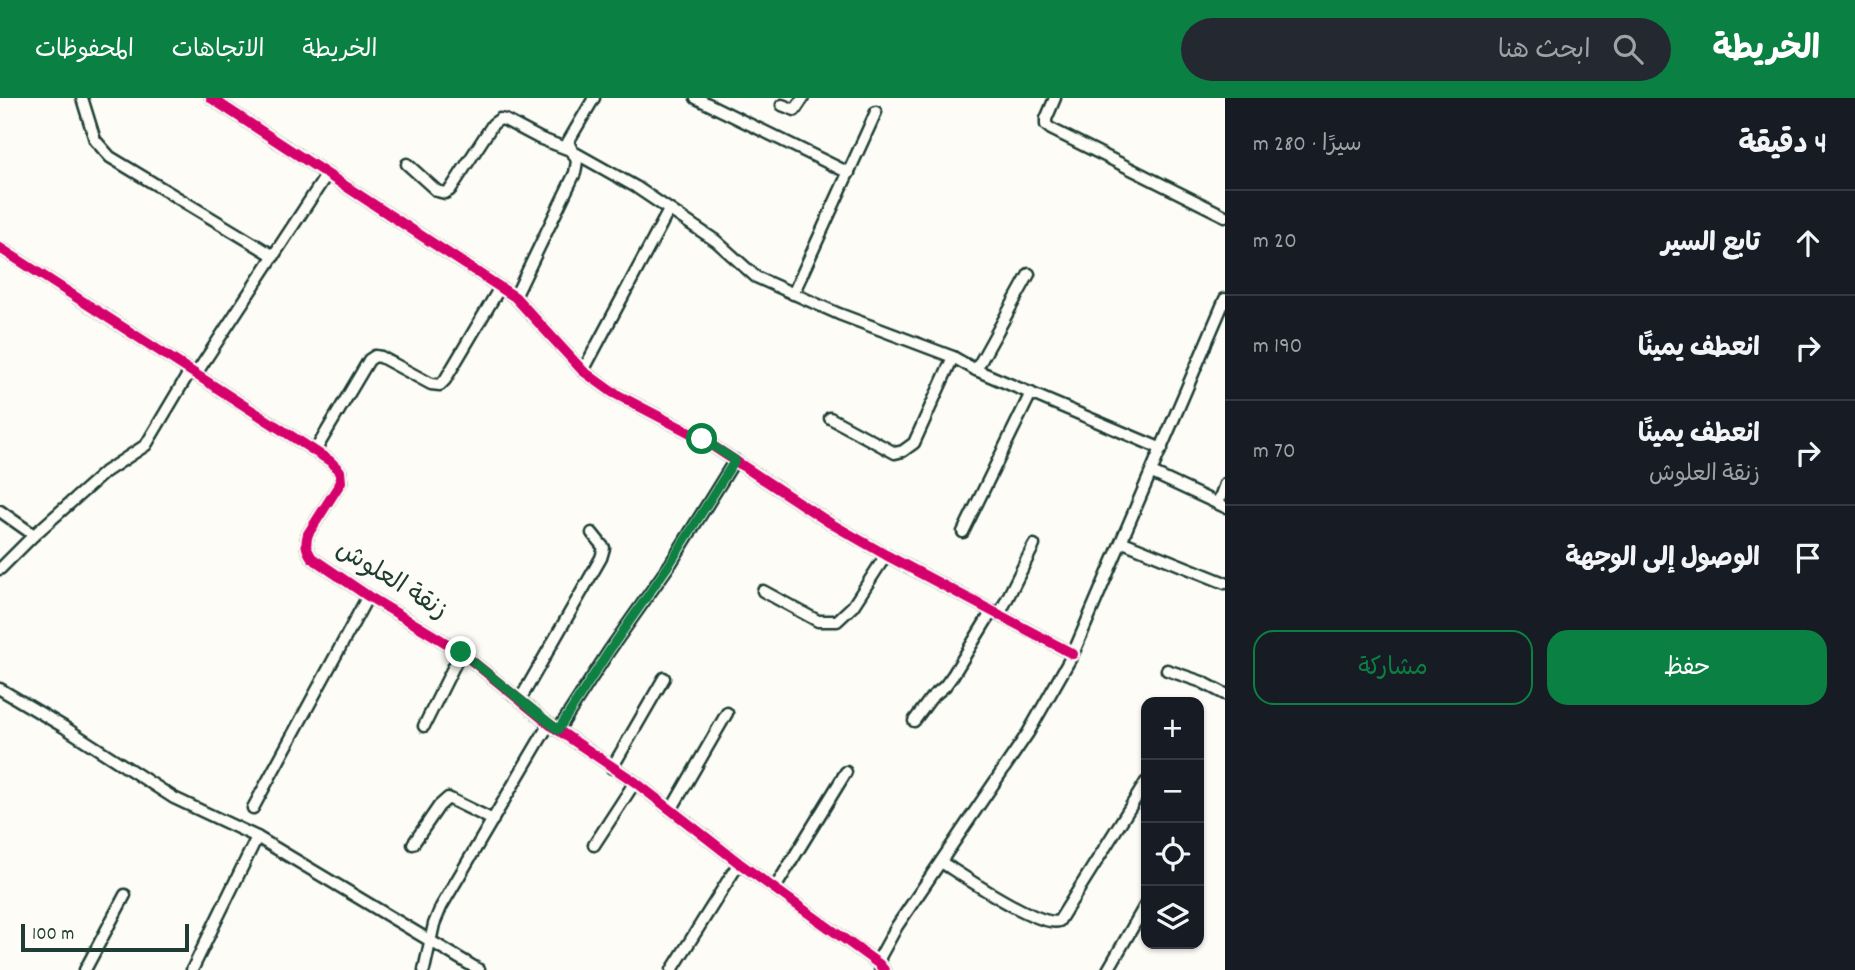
<!DOCTYPE html>
<html lang="ar">
<meta charset="utf-8">
<style>
:root{--surface:#171b24;--page:#242831;--text:#f1f3f6;--muted:#9ea1a6;--line:#363941;--accent:#0b8043}
body{margin:0;font-family:Dekko,"Playpen Sans Arabic",sans-serif;background:var(--page);color:var(--text);direction:rtl}
.controls{position:absolute;right:21px;bottom:21px;display:grid;overflow:hidden;border-radius:14px;box-shadow:0 2px 5px #0004}
.controls button{width:63px;height:63px;display:grid;place-items:center;padding:0;border:0;border-bottom:2px solid var(--line);background:var(--surface);color:var(--text);font:35px sans-serif}
.scale{position:absolute;left:21px;bottom:18px;width:168px;box-sizing:border-box;padding-left:7px;border:4px solid #1f3d34;border-top:0;font-size:19px;line-height:24px;white-space:nowrap;color:#1f3d34;-webkit-text-stroke:5px #fdfcf7;paint-order:stroke}
.stop{position:absolute;width:21px;height:21px;margin:-16px;border:5px solid #0b8043;border-radius:50%;background:#fff}
.stop.end{background:#0b8043;border-color:#fff;box-shadow:0 2px 7px #0008}
.list{margin:0;padding:0;list-style:none}
h2{display:flex;justify-content:space-between;align-items:center;height:91px;margin:0;padding:0 28px;font-size:30px}
h2 small{font-size:23px;font-weight:400;color:var(--muted)}
.list li{display:grid;grid-template-columns:46px 1fr auto;gap:21px;align-items:center;box-sizing:border-box;height:105px;padding:0 28px;border-top:2px solid var(--line)}
.list b{display:block;font-size:26px;white-space:nowrap}
.list p{margin:0;font-size:23px;white-space:nowrap;color:var(--muted)}
.list em{font-size:23px;font-style:normal;color:var(--muted)}
.actions{display:flex;gap:14px;padding:21px 28px}
.actions a{flex:1;padding:16px 0;border:2px solid var(--accent);border-radius:21px;text-align:center;font-size:24px;color:var(--accent)}
.actions .main{background:var(--accent);color:#fff}
.icon{flex:none;width:38px;height:38px;fill:none;stroke:currentColor;stroke-width:2;stroke-linecap:round;stroke-linejoin:round}
.map{position:relative;flex:none;width:1225px;height:872px;overflow:hidden;direction:ltr}
header{display:flex;align-items:center;gap:42px;box-sizing:border-box;height:98px;padding:0 35px;background:var(--accent);color:#fff}
header strong{font-size:33px}
nav{display:flex;gap:38px;margin-inline-start:auto;font-size:24px}
.search{width:490px;height:63px;background:var(--page);display:flex;align-items:center;gap:18px;box-sizing:border-box;padding:0 24px;border-radius:38px;color:var(--muted);font-size:26px}
main{display:flex}
aside{flex:1;background:var(--surface)}
.map>svg:first-child{display:block}
.lines{fill:none;stroke-linecap:round;stroke-linejoin:round}
.street-casing{stroke:#1f3d34;stroke-width:15}
.street{stroke:#fdfcf7;stroke-width:10}
.cycleway-casing{stroke:#fdfcf7;stroke-width:15}
.cycleway{stroke:#d6006c;stroke-width:10}
.route{stroke:#0b8043;stroke-width:9}
.labels{text-anchor:middle;dominant-baseline:central;stroke-width:5;stroke-linejoin:round;paint-order:stroke}
.street-label{font-size:26px;fill:#1f3d34;stroke:#fdfcf7}
</style>
<header>
<strong>الخريطة</strong>
<div class="search"><svg class="icon" aria-label="search" viewBox="0 0 24 24"><circle cx="10" cy="10" r="6"/><path d="M15 15l6 6"/></svg>ابحث هنا</div>
<nav><a>الخريطة</a><a>الاتجاهات</a><a>المحفوظات</a></nav>
</header>
<main>
<aside>
<h2>4 دقيقة<small>سيرًا · 280 m</small></h2>
<ul class="list">
<li><svg class="icon" aria-label="ahead" viewBox="0 0 24 24"><path d="M12 20V5M6 11l6-6 6 6"/></svg><div><b>تابع السير</b></div><em>20 m</em></li>
<li><svg class="icon" aria-label="right" viewBox="0 0 24 24"><path d="M7 20v-9h11M14 6l5 5-5 5"/></svg><div><b>انعطف يمينًا</b></div><em>190 m</em></li>
<li><svg class="icon" aria-label="right" viewBox="0 0 24 24"><path d="M7 20v-9h11M14 6l5 5-5 5"/></svg><div><b>انعطف يمينًا</b><p>زنقة العلوش</p></div><em>70 m</em></li>
<li><svg class="icon" aria-label="arrive" viewBox="0 0 24 24"><path d="M6 21V4h12l-3 4 3 4H6"/></svg><div><b>الوصول إلى الوجهة</b></div></li>
</ul>
<div class="actions"><a class="main">حفظ</a><a>مشاركة</a></div>
</aside>
<div class="map">
<svg width="1225" height="872" viewBox="0 0 1225 872">
<rect width="100%" height="100%" fill="#fdfcf7"/>
<filter id="ink" filterUnits="userSpaceOnUse"><feTurbulence type="fractalNoise" baseFrequency=".0143" numOctaves="2"/><feDisplacementMap in="SourceGraphic" scale="14" xChannelSelector="R" yChannelSelector="G"/><feConvolveMatrix kernelMatrix="1 2 1 2 8 2 1 2 1" color-interpolation-filters="sRGB"/></filter>
<g filter="url(#ink)">
<g class="lines">
<defs>
<g id="street">
<polyline points="82,0 95,42 110,59 274,158"/>
<polyline points="211,0 515,199 583,273 612,294 702,341 830,425 886,457 1073,556"/>
<polyline points="696,0 849,75"/>
<polyline points="1055,0 1046,21 1046,27 1051,31 1225,118"/>
<polyline points="782,7 795,12 803,0"/>
<polyline points="407,66 437,93 445,95 450,92 493,26 500,21 505,22 539,40 570,52 636,89 716,143 756,179 839,216 953,259 976,272 1162,351"/>
<path d="M0,150L330,363L340,373L341,384L308,436C305,446 306,451 312,460L368,498L461,554L549,626L635,684L739,765L879,866L884,872"/>
<polyline points="793,196 876,14"/>
<polyline points="515,199 575,75 577,63 568,44 594,0"/>
<polyline points="976,272 1029,176"/>
<polyline points="583,273 669,112"/>
<polyline points="196,276 327,76"/>
<polyline points="830,320 895,355 903,353 914,345 953,259"/>
<polyline points="315,353 369,262 375,258 381,259 431,286 440,287 445,282 499,191"/>
<polyline points="1152,375 1225,409"/>
<polyline points="1218,405 1225,386"/>
<polyline points="0,413 34,437 0,471"/>
<polyline points="963,434 1031,295"/>
<polyline points="34,437 105,374 146,347 190,273"/>
<polyline points="1123,444 1225,485"/>
<polyline points="763,493 818,523 837,523 853,508 886,457"/>
<polyline points="999,517 1034,447"/>
<polyline points="1167,572 1202,584 1225,596"/>
<polyline points="0,591 64,629 174,700 257,739 479,872"/>
<polyline points="521,600 601,460 604,450 592,435"/>
<polyline points="914,623 931,600 945,588 953,577 992,513"/>
<polyline points="424,628 461,554"/>
<polyline points="558,632 609,553 671,465 735,362"/>
<polyline points="612,670 664,580"/>
<polyline points="253,710 368,498"/>
<polyline points="671,712 727,615"/>
<polyline points="413,746 439,708 448,700 493,722"/>
<polyline points="594,747 635,684"/>
<path d="M941,764C962,777 1039,830 1059,823L1146,684"/>
<polyline points="775,790 846,674"/>
<polyline points="880,871 880,859 897,828 1028,635 1073,556 1225,201"/>
<polyline points="85,872 125,797"/>
<polyline points="192,872 257,739"/>
<polyline points="424,872 434,826 441,809 549,626"/>
<polyline points="672,872 739,765"/>
<polyline points="1108,872 1146,806"/>
</g>
</defs>
<!-- street casing -->
<use href="#street" class="street-casing"/>
<!-- street -->
<use href="#street" class="street"/>
<defs>
<g id="cycleway">
<polyline points="211,0 515,199 583,273 612,294 702,341 830,425 886,457 1073,556"/>
<path d="M0,150L330,363L340,373L341,384L308,436C305,446 306,451 312,460L368,498L461,554L549,626L635,684L739,765L879,866L884,872"/>
</g>
</defs>
<!-- cycleway casing -->
<use href="#cycleway" class="cycleway-casing"/>
<!-- cycleway -->
<use href="#cycleway" class="cycleway"/>
</g>
</g>
<g class="lines" filter="url(#ink)">
<!-- route -->
<polyline class="route" points="461,554 558,632 609,553 671,464 735,362 702,341"/>
</g>
<g class="labels">
<!-- street labels -->
<g class="street-label">
<text transform="translate(391 483) rotate(32)">زنقة العلوش</text>
</g>
</g>
</svg>
<div class="controls">
<button>+</button>
<button>−</button>
<button><svg class="icon" aria-label="locate" viewBox="0 0 24 24"><circle cx="12" cy="12" r="6"/><path d="M12 2v4M12 18v4M2 12h4M18 12h4"/></svg></button>
<button><svg class="icon" aria-label="layers" viewBox="0 0 24 24"><path d="M12 4l9 5-9 5-9-5zM3 14l9 5 9-5"/></svg></button>
</div>
<div class="scale">100 m</div>
<div class="stop" style="left:702px;top:341px"></div>
<div class="stop end" style="left:461px;top:554px"></div>
</div>
</main>
